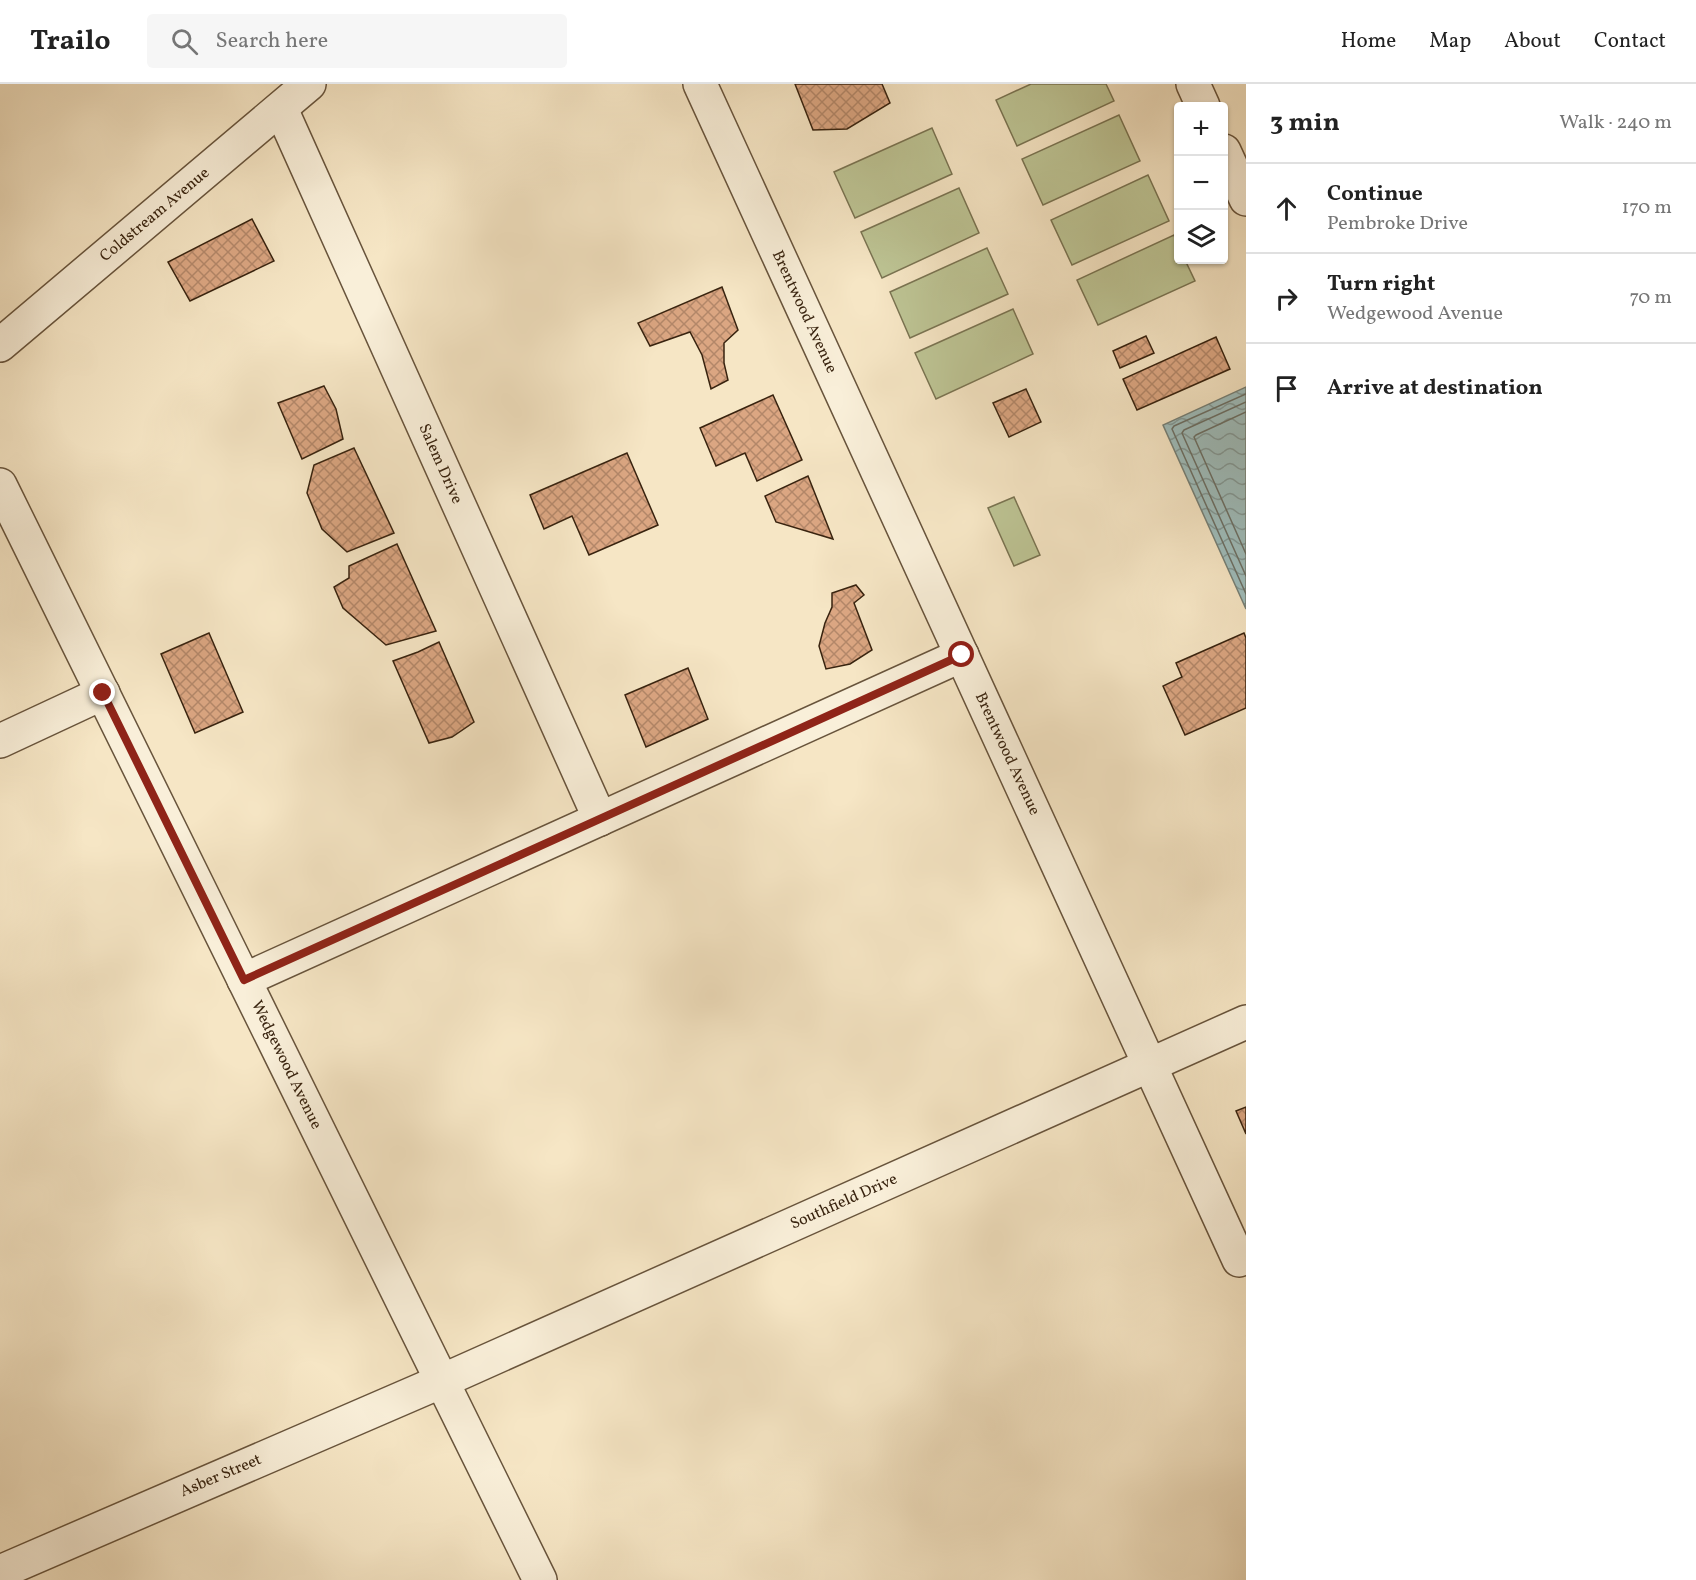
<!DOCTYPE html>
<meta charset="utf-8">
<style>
:root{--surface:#fff;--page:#f6f6f6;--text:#222;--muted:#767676;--line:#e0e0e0}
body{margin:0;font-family:Vollkorn,serif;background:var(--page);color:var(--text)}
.controls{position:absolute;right:18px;top:18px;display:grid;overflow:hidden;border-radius:6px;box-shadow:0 2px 4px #0004}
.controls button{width:54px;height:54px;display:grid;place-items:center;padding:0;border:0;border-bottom:2px solid var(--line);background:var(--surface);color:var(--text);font:30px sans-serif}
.stop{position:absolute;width:18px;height:18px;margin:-14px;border:4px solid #8f2418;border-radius:50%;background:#fff}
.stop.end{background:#8f2418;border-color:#fff;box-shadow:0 2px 6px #0008}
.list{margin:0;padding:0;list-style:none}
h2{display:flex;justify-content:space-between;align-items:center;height:78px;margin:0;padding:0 24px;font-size:26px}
h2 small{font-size:20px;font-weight:400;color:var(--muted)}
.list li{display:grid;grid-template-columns:39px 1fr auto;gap:18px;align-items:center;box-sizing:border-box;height:90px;padding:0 24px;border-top:2px solid var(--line)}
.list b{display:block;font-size:22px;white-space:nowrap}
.list p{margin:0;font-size:20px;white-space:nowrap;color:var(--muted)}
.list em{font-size:20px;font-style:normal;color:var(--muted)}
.icon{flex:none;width:33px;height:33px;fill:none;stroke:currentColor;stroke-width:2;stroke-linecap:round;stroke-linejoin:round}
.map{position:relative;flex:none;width:1246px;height:1496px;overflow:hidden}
header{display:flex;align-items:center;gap:36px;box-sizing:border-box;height:84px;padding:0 30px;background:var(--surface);border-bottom:2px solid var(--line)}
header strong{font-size:28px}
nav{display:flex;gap:33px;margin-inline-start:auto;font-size:21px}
.search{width:420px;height:54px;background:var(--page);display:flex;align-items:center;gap:15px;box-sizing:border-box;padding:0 21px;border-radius:6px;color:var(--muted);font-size:22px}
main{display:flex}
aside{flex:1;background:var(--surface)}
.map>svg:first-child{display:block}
.pitch{fill:#bdc494;stroke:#7a7452;stroke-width:1.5}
.water{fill:url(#water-waves);stroke:#768077;stroke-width:1.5}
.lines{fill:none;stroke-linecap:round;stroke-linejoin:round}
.shore{stroke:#6c7066;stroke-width:1.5}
.building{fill:url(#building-cross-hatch);stroke:#38230f;stroke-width:1.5}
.minor-casing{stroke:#68543c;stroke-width:36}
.minor{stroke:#f9efd9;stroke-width:33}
.route{stroke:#8f2418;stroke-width:8}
.labels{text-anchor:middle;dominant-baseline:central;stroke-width:5;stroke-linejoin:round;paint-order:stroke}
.street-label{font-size:16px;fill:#38230f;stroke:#f9efd9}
</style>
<header>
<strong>Trailo</strong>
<div class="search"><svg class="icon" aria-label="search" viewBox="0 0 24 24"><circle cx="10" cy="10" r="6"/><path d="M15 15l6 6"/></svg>Search here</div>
<nav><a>Home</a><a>Map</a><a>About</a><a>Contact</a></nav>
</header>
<main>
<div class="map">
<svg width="1246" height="1496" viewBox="0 0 1246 1496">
<defs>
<pattern id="water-waves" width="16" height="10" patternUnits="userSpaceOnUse" patternTransform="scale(1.5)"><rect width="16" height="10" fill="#9fbebd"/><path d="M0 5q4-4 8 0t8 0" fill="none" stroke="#839a98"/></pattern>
<pattern id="building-cross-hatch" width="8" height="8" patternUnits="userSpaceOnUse" patternTransform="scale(1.5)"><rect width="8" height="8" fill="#dba682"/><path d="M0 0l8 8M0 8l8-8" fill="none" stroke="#b38769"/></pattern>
</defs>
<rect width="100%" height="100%" fill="#f6e6c5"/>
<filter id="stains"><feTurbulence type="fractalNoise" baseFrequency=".00333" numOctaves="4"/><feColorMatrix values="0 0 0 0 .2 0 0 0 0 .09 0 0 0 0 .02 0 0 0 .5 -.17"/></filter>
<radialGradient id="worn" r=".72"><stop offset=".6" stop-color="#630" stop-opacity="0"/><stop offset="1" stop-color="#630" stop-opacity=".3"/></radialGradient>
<!-- pitch -->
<g class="pitch">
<polygon points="1031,0 1106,0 1114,17 1017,62 996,16"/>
<polygon points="1119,31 1140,77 1043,121 1022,75"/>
<polygon points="932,44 952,90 855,134 834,88"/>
<polygon points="1148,91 1169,137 1072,181 1051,136"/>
<polygon points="959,104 979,149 882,194 861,148"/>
<polygon points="1174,151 1178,162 1178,176 1185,176 1195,197 1098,241 1077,196"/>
<polygon points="987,164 1008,210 910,254 890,208"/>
<polygon points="1013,225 1033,270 936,315 915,269"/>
<polygon points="1014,413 1040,471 1014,482 988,424"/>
</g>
<!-- water -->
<polygon class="water" points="1246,303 1246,525 1163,341"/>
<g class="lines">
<!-- shore -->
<g class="shore">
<polyline points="1246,310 1174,342 1172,345 1246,510"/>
<polyline points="1246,318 1184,346 1182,349 1246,492"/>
<polyline points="1246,328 1196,351 1194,353 1246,470"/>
</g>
</g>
<!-- building -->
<g class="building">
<polygon points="795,0 882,0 890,19 847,45 813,46"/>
<polygon points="252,135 274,177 190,217 168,178"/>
<polygon points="722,203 738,246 724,259 724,279 728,296 711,305 702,271 690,248 650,262 638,239"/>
<polygon points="1146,252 1154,269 1120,284 1113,267"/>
<polygon points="1216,253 1230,285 1137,326 1123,295"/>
<polygon points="324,302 336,325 343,355 302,375 278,319"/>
<polygon points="1026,305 1041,338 1009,353 993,319"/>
<polygon points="773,311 802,376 757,397 745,369 716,382 700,344"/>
<polygon points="354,364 394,449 347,468 322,445 307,409 314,381"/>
<polygon points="627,369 658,441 589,471 572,432 544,445 530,411"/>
<polygon points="808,392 833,455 776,438 765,412"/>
<polygon points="397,460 436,547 386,561 343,524 334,503 349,494 349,482"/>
<polygon points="856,501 864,511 854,519 872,566 850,580 826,585 819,562 825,539 832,523 832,509"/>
<polygon points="209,549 243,628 195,649 161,570"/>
<polygon points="1244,549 1246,554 1246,624 1185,651 1163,602 1182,593 1176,579"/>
<polygon points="439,558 474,638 452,653 429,659 393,577 418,568"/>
<polygon points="688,584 708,635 646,663 625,611"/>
<polygon points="1246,1023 1246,1050 1236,1027"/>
</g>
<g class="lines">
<defs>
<g id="minor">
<polyline points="700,0 1239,1176"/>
<polyline points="1193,0 1203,22"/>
<polyline points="281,25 600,735"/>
<polyline points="1224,67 1246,115"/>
<polyline points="0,261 309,0"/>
<polyline points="0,401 540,1496"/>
<polyline points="0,657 103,609"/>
<polyline points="244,896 962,571"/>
<polyline points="0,1488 442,1297 1246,938"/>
</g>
</defs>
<!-- minor casing -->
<use href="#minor" class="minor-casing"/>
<!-- minor -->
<use href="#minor" class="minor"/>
</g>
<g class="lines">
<!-- route -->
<polyline class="route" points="103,609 244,896 962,571"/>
</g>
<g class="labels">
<!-- street labels -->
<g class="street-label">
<text transform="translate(155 131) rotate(-40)">Coldstream Avenue</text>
<text transform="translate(804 228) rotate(65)">Brentwood Avenue</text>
<text transform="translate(440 380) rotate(66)">Salem Drive</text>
<text transform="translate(1007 670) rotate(65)">Brentwood Avenue</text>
<text transform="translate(286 981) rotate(64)">Wedgewood Avenue</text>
<text transform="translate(844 1118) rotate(-24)">Southfield Drive</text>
<text transform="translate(221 1392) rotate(-23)">Asber Street</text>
</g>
</g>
<rect width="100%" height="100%" filter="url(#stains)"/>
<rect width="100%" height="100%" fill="url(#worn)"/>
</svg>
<div class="controls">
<button>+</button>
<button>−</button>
<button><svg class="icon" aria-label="layers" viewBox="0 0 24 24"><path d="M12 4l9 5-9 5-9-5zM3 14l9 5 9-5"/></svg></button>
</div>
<div class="stop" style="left:962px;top:571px"></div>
<div class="stop end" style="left:103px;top:609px"></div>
</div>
<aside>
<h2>3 min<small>Walk · 240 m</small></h2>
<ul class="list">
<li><svg class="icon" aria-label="ahead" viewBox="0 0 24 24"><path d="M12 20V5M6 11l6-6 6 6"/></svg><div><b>Continue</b><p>Pembroke Drive</p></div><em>170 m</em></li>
<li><svg class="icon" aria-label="right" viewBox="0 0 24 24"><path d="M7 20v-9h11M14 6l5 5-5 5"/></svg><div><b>Turn right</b><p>Wedgewood Avenue</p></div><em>70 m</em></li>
<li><svg class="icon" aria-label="arrive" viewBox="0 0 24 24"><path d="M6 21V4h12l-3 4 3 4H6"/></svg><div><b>Arrive at destination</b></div></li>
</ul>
</aside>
</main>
